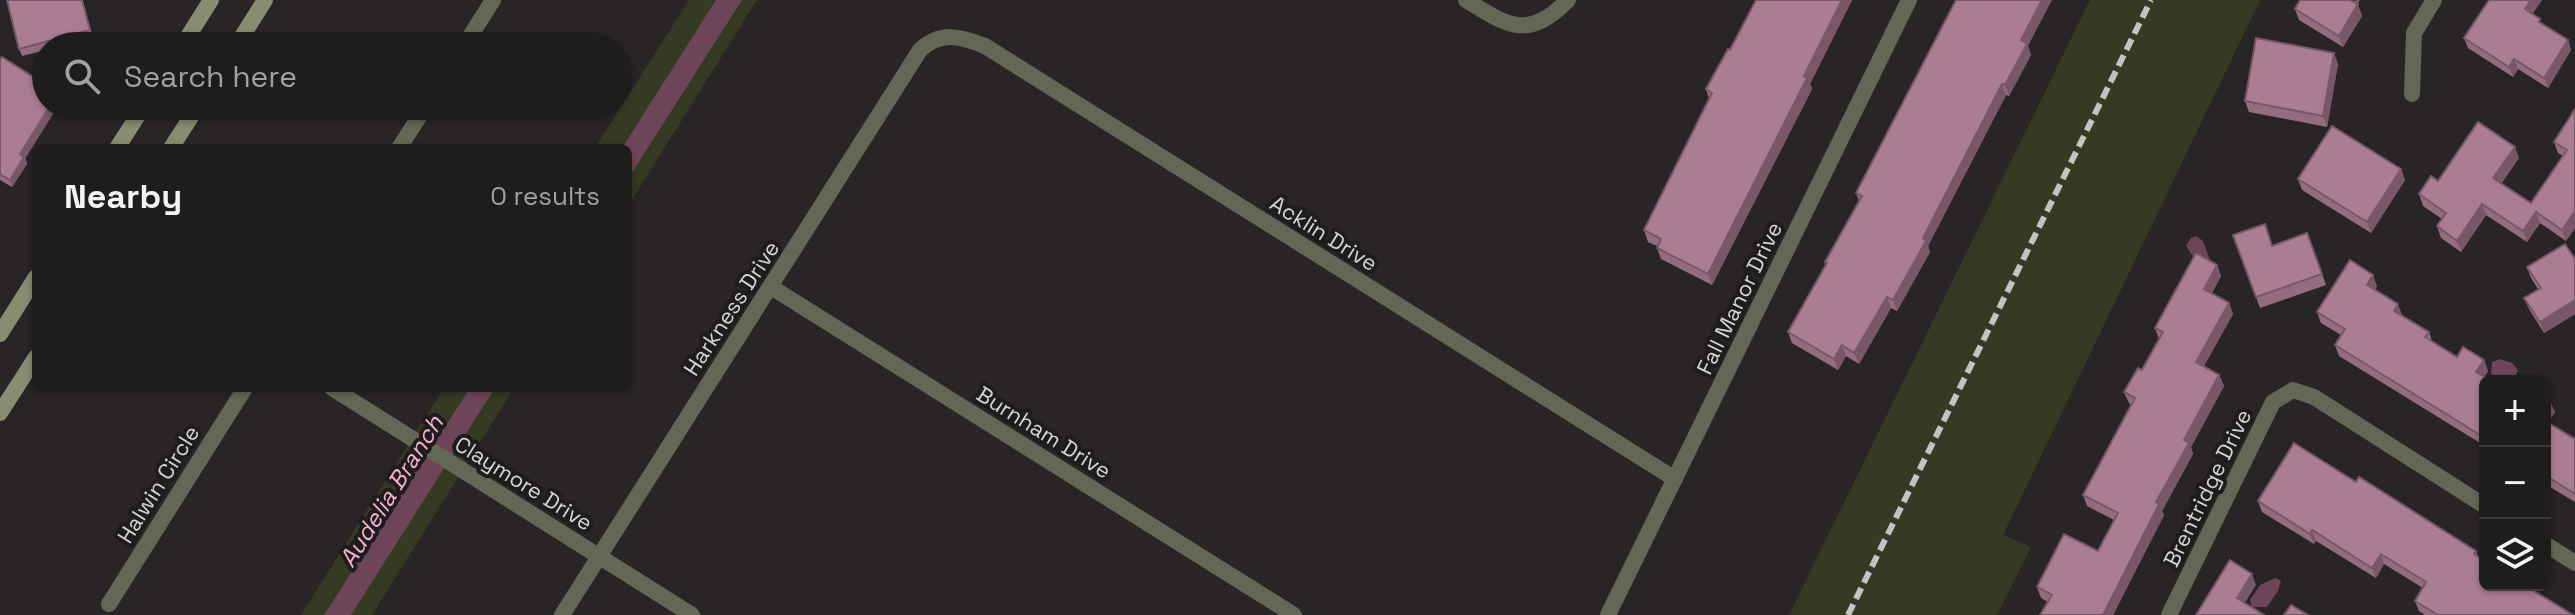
<!DOCTYPE html>
<meta charset="utf-8">
<style>
:root{--surface:#1f1c1c;--page:#272525;--text:#f1f3f6;--muted:#a1a1a3;--line:#3c3a3b}
body{margin:0;font-family:"Space Grotesk",sans-serif;background:var(--page);color:var(--text)}
.controls{position:absolute;right:24px;bottom:24px;display:grid;overflow:hidden;border-radius:12px;box-shadow:0 2px 6px #0004}
.controls button{width:72px;height:72px;display:grid;place-items:center;padding:0;border:0;border-bottom:2px solid var(--line);background:var(--surface);color:var(--text);font:40px sans-serif}
.list{margin:0;padding:0;list-style:none}
h2{display:flex;justify-content:space-between;align-items:center;height:104px;margin:0;padding:0 32px;font-size:34px}
h2 small{font-size:26px;font-weight:400;color:var(--muted)}
.icon{flex:none;width:44px;height:44px;fill:none;stroke:currentColor;stroke-width:2;stroke-linecap:round;stroke-linejoin:round}
.map{position:relative;flex:none;width:2575px;height:615px;overflow:hidden}
.search{position:absolute;background:var(--surface);box-shadow:0 2px 6px #0004;left:32px;top:32px;width:600px;height:88px;display:flex;align-items:center;gap:20px;box-sizing:border-box;padding:0 28px;border-radius:44px;color:var(--muted);font-size:30px}
.panel{position:absolute;background:var(--surface);box-shadow:0 2px 6px #0004;left:32px;top:144px;width:600px;height:248px;border-radius:12px}
.map>svg:first-child{display:block}
.green{fill:#353a23}
.water{fill:#6e4558}
.lines{fill:none;stroke-linecap:round;stroke-linejoin:round}
.street{stroke:#636856;stroke-width:16}
.secondary{stroke:#868d70;stroke-width:16}
.rail{stroke:#c5c2c3;stroke-width:6;stroke-dasharray:12 6;stroke-linecap:butt}
.wall{fill:#936c7e}
.shaded-wall{fill:#785866}
.building{fill:#ab7d92;stroke:#785866;stroke-width:2}
.labels{text-anchor:middle;dominant-baseline:central;stroke-width:8;stroke-linejoin:round;paint-order:stroke}
.street-label{font-size:22px;fill:#d7d4d5;stroke:#1f1c1d}
.water-label{font-size:24px;font-style:italic;fill:#f7b0d0;stroke:#1f1c1d}
</style>
<div class="map">
<svg width="2575" height="615" viewBox="0 0 2575 615">
<rect width="100%" height="100%" fill="#292526"/>
<!-- green -->
<g class="green">
<polygon points="689,0 757,0 628,206 628,148 595,148"/>
<polygon points="2090,0 2260,0 2003,535 2031,547 1997,615 1789,615"/>
<polygon points="444,388 514,388 372,615 301,615"/>
</g>
<!-- water -->
<g class="water">
<polygon points="716,0 742,0 628,179 628,148 622,148"/>
<path d="M2196,236L2203,241L2211,263C2197,262 2192,258 2186,245L2191,238Z"/>
<polygon points="2500,359 2512,363 2518,370 2513,381 2498,381 2491,373 2492,362"/>
<polygon points="470,388 495,388 351,615 324,615"/>
<polygon points="2275,578 2281,581 2278,591 2267,607 2252,607 2250,600 2260,585"/>
</g>
<g class="lines">
<!-- street -->
<g class="street">
<path d="M1466,0C1509,27 1528,40 1568,0"/>
<polyline points="464,46 493,0"/>
<polyline points="2412,94 2414,33 2434,0"/>
<polyline points="399,148 426,106"/>
<polyline points="771,287 1294,615"/>
<polyline points="332,388 692,615"/>
<polyline points="2545,544 2575,563"/>
<polyline points="109,604 245,388"/>
<path d="M562,615L920,50C941,31 960,36 985,46L1675,479"/>
<polyline points="1608,615 1909,0"/>
<polyline points="2169,615 2273,402 2293,390 2314,397 2485,506"/>
</g>
<!-- secondary -->
<g class="secondary">
<polyline points="182,46 211,0"/>
<polyline points="236,46 265,0"/>
<polyline points="117,148 144,106"/>
<polyline points="171,148 198,106"/>
<polyline points="0,334 36,277"/>
<polyline points="0,413 36,357"/>
</g>
<!-- rail -->
<polyline class="rail" points="1848,615 2151,0"/>
</g>
<!-- wall -->
<g class="wall">
<polygon points="82,0 93,38 63,46 46,46 46,50 22,56 19,49"/>
<polygon points="1756,0 1852,0 1810,84 1812,89 1712,285 1661,259 1657,248 1657,246 1648,242 1644,230 1709,99 1706,89 1730,50"/>
<polygon points="2360,0 2357,4 2362,16 2343,47 2299,20 2295,9"/>
<polygon points="2489,0 2542,0 2532,14 2542,24 2568,40 2571,50 2548,88 2518,69 2513,77 2468,48 2464,38"/>
<polygon points="2028,46 2031,55 2009,96 2006,95 1928,246 1930,252 1897,311 1891,308 1859,364 1846,356 1838,370 1792,343 1788,332 1826,265 1825,262 1859,201 1856,193"/>
<polygon points="0,59 27,164 12,187 0,180"/>
<polygon points="2338,64 2327,127 2249,112 2245,101"/>
<polygon points="2575,109 2575,228 2566,241 2540,223 2527,242 2486,215 2461,252 2441,238 2437,226 2442,219 2423,206 2419,194 2438,181 2519,158 2501,184 2531,203 2563,156 2558,153 2554,142"/>
<polygon points="2401,169 2405,180 2371,233 2302,190 2298,179"/>
<polygon points="2307,233 2326,285 2260,308 2233,235 2273,246"/>
<polygon points="2575,259 2575,314 2544,333 2529,309 2524,298 2538,289 2531,278 2527,267"/>
<polygon points="2217,265 2221,276 2212,293 2229,303 2233,314 2204,366 2219,375 2224,386 2191,447 2193,454 2162,511 2164,515 2113,615 2040,615 2048,602 2041,598 2037,587 2098,551 2114,520 2087,506 2083,495 2131,405 2129,403 2124,392 2142,370 2159,339 2155,328"/>
<polygon points="2377,286 2375,290 2402,315 2429,332 2432,341 2457,357 2484,360 2488,371 2484,377 2485,446 2339,356 2335,345 2341,335 2321,323 2317,312"/>
<polygon points="2545,397 2555,412 2548,422 2575,439 2575,502 2545,484"/>
<polygon points="2356,482 2476,551 2478,557 2573,615 2425,615 2419,611 2415,601 2423,588 2384,564 2376,578 2316,541 2314,544 2262,512 2258,501"/>
</g>
<!-- shaded-wall -->
<g class="shaded-wall">
<polygon points="1842,0 1852,0 1810,84 1812,89 1712,285 1708,274"/>
<polygon points="2042,0 2052,0 2028,46 2031,55 2009,96 2005,85 2021,40"/>
<polygon points="2531,0 2542,0 2529,19 2525,9"/>
<polygon points="2358,4 2362,16 2343,47 2339,36"/>
<polygon points="2568,40 2571,50 2548,88 2544,78"/>
<polygon points="2334,53 2338,64 2327,127 2323,116"/>
<polygon points="2514,59 2518,69 2513,77 2509,67"/>
<polygon points="2002,84 2006,95 1928,246 1930,252 1897,311 1893,300 1923,238"/>
<polygon points="50,106 58,106 25,159 27,164 12,187 10,180 20,154"/>
<polygon points="2515,147 2519,158 2497,189 2493,178"/>
<polygon points="2401,169 2405,180 2371,233 2367,222"/>
<polygon points="2482,204 2486,215 2461,252 2457,241"/>
<polygon points="2575,211 2575,228 2566,241 2562,230"/>
<polygon points="2536,212 2540,223 2527,242 2523,231"/>
<polygon points="2217,265 2221,276 2208,300 2204,289"/>
<polygon points="2373,275 2377,286 2371,296 2367,285"/>
<polygon points="1887,297 1891,308 1859,364 1854,353"/>
<polygon points="2575,300 2575,314 2544,333 2540,322"/>
<polygon points="2229,303 2233,314 2200,373 2196,362"/>
<polygon points="2398,304 2402,315 2394,311"/>
<polygon points="1842,345 1846,356 1838,370 1834,359"/>
<polygon points="2484,360 2488,371 2480,383 2476,372"/>
<polygon points="2219,375 2224,386 2191,447 2193,454 2162,511 2164,515 2113,615 2103,615 2156,502 2184,440"/>
<polygon points="2550,401 2555,412 2545,427 2545,409"/>
<polygon points="2312,530 2316,541 2314,544 2310,534"/>
<polygon points="2381,554 2384,564 2376,578 2372,568"/>
<polygon points="2252,574 2256,585 2241,609 2237,598"/>
</g>
<!-- building -->
<g class="building">
<polygon points="7,0 82,0 90,30 19,49"/>
<polygon points="1756,0 1842,0 1804,76 1807,78 1708,274 1657,248 1661,239 1644,230 1712,93 1706,89 1728,49 1730,50"/>
<polygon points="1956,0 2042,0 2021,40 2027,44 2005,85 2002,84 1923,238 1926,241 1893,300 1887,297 1854,353 1842,345 1834,359 1788,332 1827,263 1825,262 1862,196 1856,193"/>
<polygon points="2300,0 2350,0 2358,4 2339,36 2295,9"/>
<polygon points="2489,0 2531,0 2525,9 2540,19 2539,22 2568,40 2544,78 2514,59 2509,67 2464,38"/>
<polygon points="2256,38 2334,53 2323,116 2245,101"/>
<polygon points="2,57 46,85 46,106 50,106 20,154 24,157 10,180 0,174 0,59"/>
<polygon points="2575,109 2575,211 2562,230 2536,212 2523,231 2482,204 2457,241 2437,226 2446,213 2419,194 2431,176 2438,181 2478,122 2515,147 2493,178 2531,203 2567,150 2554,142"/>
<polygon points="2332,126 2401,169 2367,222 2298,179"/>
<polygon points="2265,224 2272,246 2307,233 2322,274 2256,297 2233,235"/>
<polygon points="2565,244 2575,259 2575,300 2540,322 2524,298 2541,288 2527,267"/>
<polygon points="2196,253 2217,265 2204,289 2229,303 2196,362 2219,375 2184,440 2189,443 2156,502 2159,504 2103,615 2040,615 2052,595 2037,587 2064,534 2098,551 2118,513 2083,495 2135,398 2124,392 2138,368 2142,370 2163,332 2155,328"/>
<polygon points="2350,260 2373,275 2367,285 2398,304 2394,311 2429,332 2425,337 2457,357 2463,347 2484,360 2476,372 2491,381 2485,381 2485,438 2335,345 2345,329 2317,312"/>
<polygon points="2545,397 2550,401 2545,409"/>
<polygon points="2545,421 2575,439 2575,494 2545,475"/>
<polygon points="2294,443 2356,482 2359,477 2476,551 2474,554 2485,561 2485,585 2524,585 2573,615 2438,615 2415,601 2426,582 2381,554 2372,568 2312,530 2310,534 2258,501"/>
<polygon points="2230,560 2252,574 2237,598 2264,615 2196,615"/>
<polygon points="2291,605 2308,615 2284,615"/>
</g>
<g class="labels">
<!-- street labels -->
<g class="street-label">
<text transform="translate(1324 233) rotate(32)">Acklin Drive</text>
<text transform="translate(1739 298) rotate(-64)">Fall Manor Drive</text>
<text transform="translate(731 308) rotate(-57)">Harkness Drive</text>
<text transform="translate(1044 432) rotate(32)">Burnham Drive</text>
<text transform="translate(524 483) rotate(32)">Claymore Drive</text>
<text transform="translate(158 484) rotate(-58)">Halwin Circle</text>
<text transform="translate(2207 488) rotate(-64)">Brentridge Drive</text>
</g>
<!-- water labels -->
<g class="water-label">
<text transform="translate(391 491) rotate(-58)">Audelia Branch</text>
</g>
</g>
</svg>
<div class="controls">
<button>+</button>
<button>−</button>
<button><svg class="icon" aria-label="layers" viewBox="0 0 24 24"><path d="M12 4l9 5-9 5-9-5zM3 14l9 5 9-5"/></svg></button>
</div>
<div class="search"><svg class="icon" aria-label="search" viewBox="0 0 24 24"><circle cx="10" cy="10" r="6"/><path d="M15 15l6 6"/></svg>Search here</div>
<section class="panel">
<h2>Nearby<small>0 results</small></h2>
<ul class="list">
</ul>
</section>
</div>
